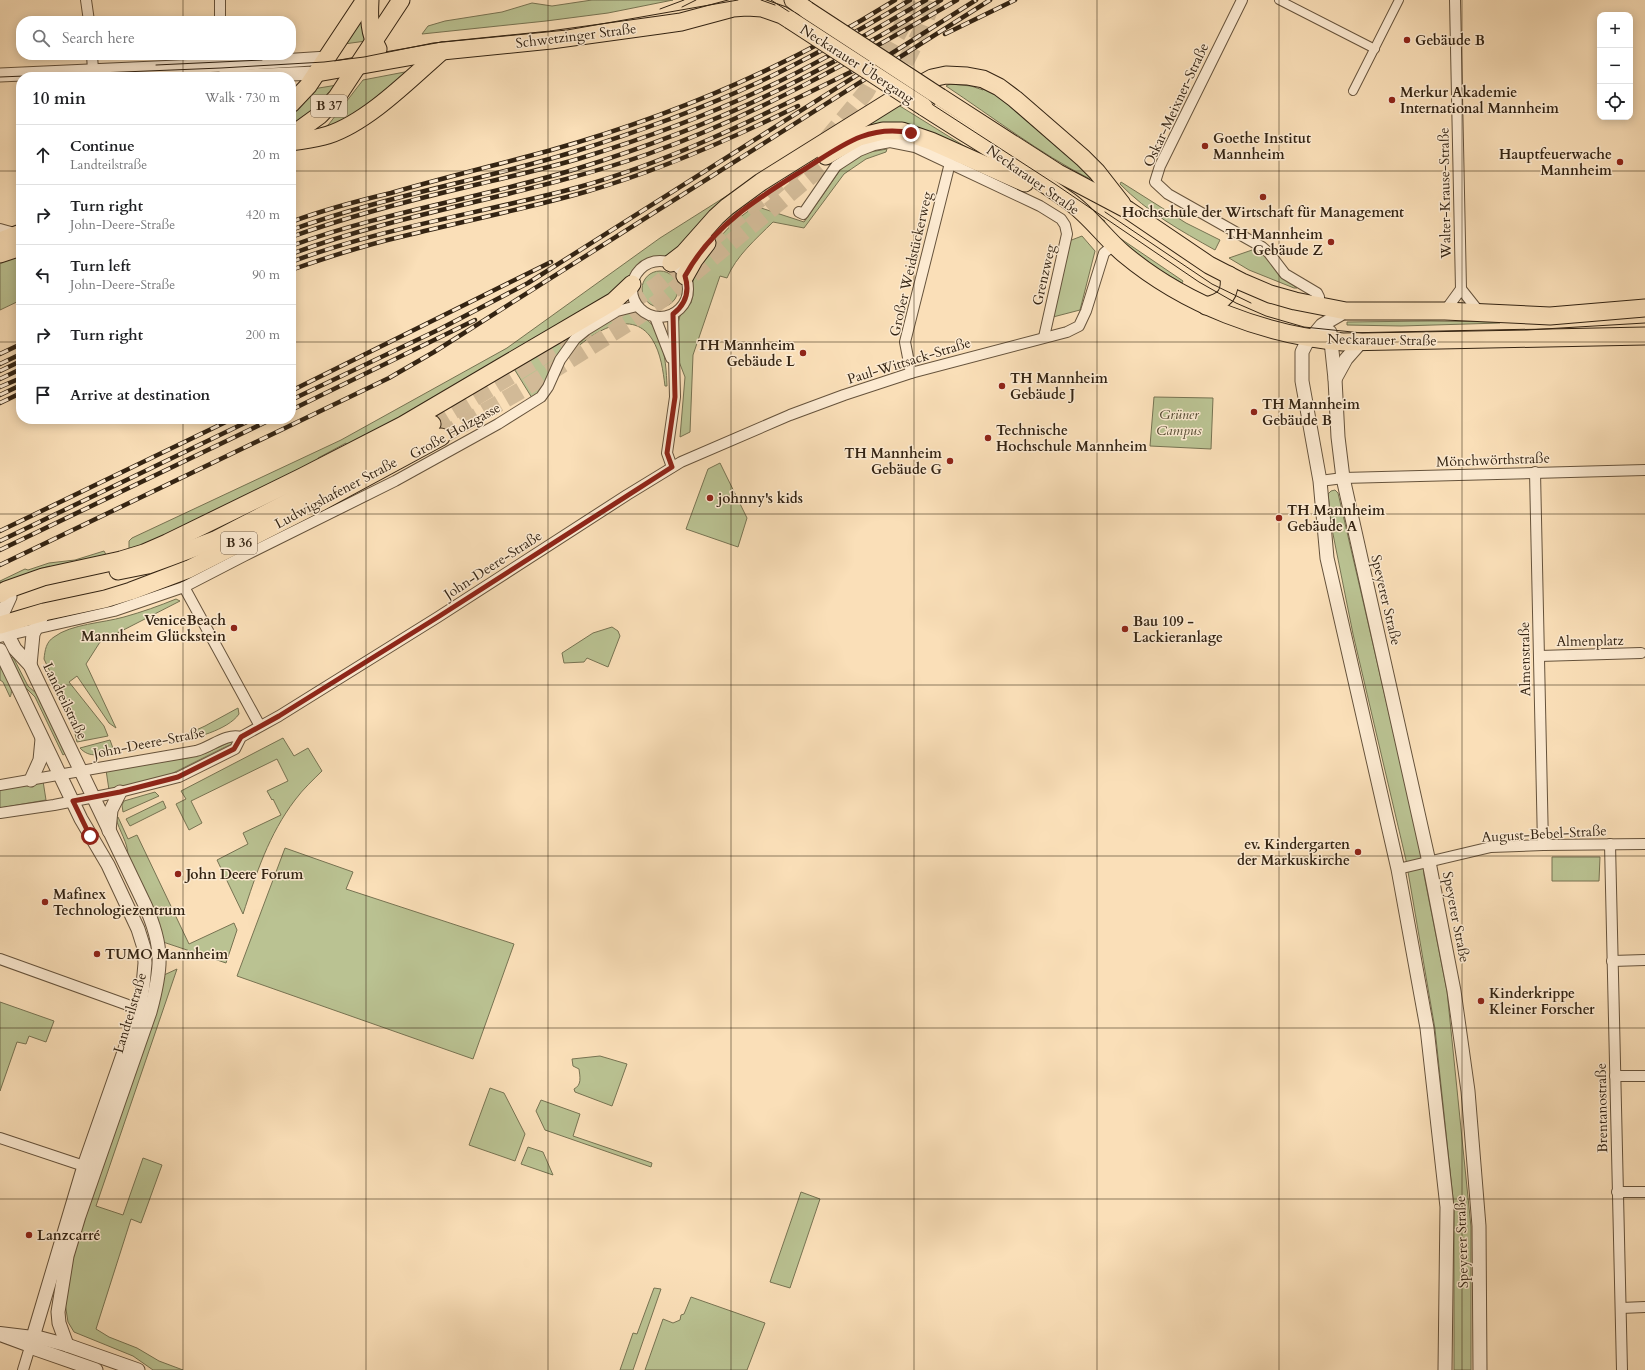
<!DOCTYPE html>
<meta charset="utf-8">
<style>
:root{--surface:#fff;--page:#f2f2f2;--text:#202124;--muted:#757577;--line:#e0e0e0}
body{margin:0;font-family:Cardo,serif;background:var(--page);color:var(--text)}
.controls{position:absolute;right:12px;top:12px;display:grid;overflow:hidden;border-radius:8px;box-shadow:0 2px 10px #0003}
.controls button{width:36px;height:36px;display:grid;place-items:center;padding:0;border:0;border-bottom:1px solid var(--line);background:var(--surface);color:var(--text);font:20px sans-serif}
.stop{position:absolute;width:12px;height:12px;margin:-9px;border:3px solid #8f2418;border-radius:50%;background:#fff}
.stop.end{background:#8f2418;border-color:#fff;box-shadow:0 1px 4px #0008}
.list{margin:0;padding:0;list-style:none}
h2{display:flex;justify-content:space-between;align-items:center;height:52px;margin:0;padding:0 16px;font-size:17px}
h2 small{font-size:13px;font-weight:400;color:var(--muted)}
.list li{display:grid;grid-template-columns:26px 1fr auto;gap:12px;align-items:center;box-sizing:border-box;height:60px;padding:0 16px;border-top:1px solid var(--line)}
.list b{display:block;font-size:15px;white-space:nowrap}
.list p{margin:0;font-size:13px;white-space:nowrap;color:var(--muted)}
.list em{font-size:13px;font-style:normal;color:var(--muted)}
.icon{flex:none;width:22px;height:22px;fill:none;stroke:currentColor;stroke-width:2;stroke-linecap:round;stroke-linejoin:round}
.map{position:relative;flex:none;width:1645px;height:1370px;overflow:hidden}
.search{position:absolute;background:var(--surface);box-shadow:0 2px 10px #0003;left:16px;top:16px;width:280px;height:44px;display:flex;align-items:center;gap:10px;box-sizing:border-box;padding:0 14px;border-radius:16px;color:var(--muted);font-size:15px}
.panel{position:absolute;background:var(--surface);box-shadow:0 2px 10px #0003;left:16px;top:72px;width:280px;height:352px;border-radius:16px}
.map>svg:first-child{display:block}
.green{fill:#bac292;stroke:#777352}
.lines{fill:none;stroke-linecap:round;stroke-linejoin:round}
.primary-tunnel{stroke:#d2ba97;stroke-width:17;stroke-dasharray:17 8;stroke-linecap:butt}
.pedestrian-casing{stroke:#66533c;stroke-width:10}
.minor-casing{stroke:#66533c;stroke-width:12}
.tertiary-casing{stroke:#66533c;stroke-width:15}
.primary-casing{stroke:#342413;stroke-width:19}
.pedestrian{stroke:#fcead1;stroke-width:8}
.minor{stroke:#fcead1;stroke-width:10}
.tertiary{stroke:#fcead1;stroke-width:13}
.primary{stroke:#fadfb8;stroke-width:17}
.tram{stroke:#342413;stroke-width:1}
.rail-casing{stroke:#342413;stroke-width:4.5}
.rail{stroke:#fcead1;stroke-width:3;stroke-dasharray:9;stroke-linecap:butt}
.primary-bridge-casing{stroke:#342413;stroke-width:19;stroke-linecap:butt}
.primary-bridge{stroke:#fadfb8;stroke-width:17}
.route{stroke:#8f2418;stroke-width:5}
.grid{fill:none;stroke:#342413;stroke-width:1;stroke-opacity:0.55}
.poi-dot{fill:#8f2418;stroke:#fcead1;stroke-width:1.5}
.labels{text-anchor:middle;dominant-baseline:central;stroke-width:3;stroke-linejoin:round;paint-order:stroke}
.shield{fill:#fcead1;stroke:#705f4c;stroke-width:1}
.shield-label{font-size:13px;font-weight:bold;fill:#342413}
.street-label{font-size:14px;fill:#342413;stroke:#fcead1}
.poi-label{font-size:14px;font-weight:bold;fill:#342413;stroke:#fcead1;text-anchor:start}
.park-label{font-size:14px;font-style:italic;fill:#564c33;stroke:#fcead1}
</style>
<div class="map">
<svg width="1645" height="1370" viewBox="0 0 1645 1370">
<rect width="100%" height="100%" fill="#fadfb8"/>
<filter id="stains"><feTurbulence type="fractalNoise" baseFrequency=".005" numOctaves="4"/><feColorMatrix values="0 0 0 0 .2 0 0 0 0 .09 0 0 0 0 .02 0 0 0 .5 -.17"/></filter>
<radialGradient id="worn" r=".72"><stop offset=".6" stop-color="#630" stop-opacity="0"/><stop offset="1" stop-color="#630" stop-opacity=".3"/></radialGradient>
<!-- green -->
<g class="green">
<polygon points="592,0 673,0 608,13 546,21 422,34 428,26 445,21 502,12 532,3 552,6"/>
<polygon points="361,17 366,41 344,44"/>
<path d="M410,71C381,93 354,117 320,132L329,124L363,80Z"/>
<path d="M950,84L971,86L983,90L985,85L990,88L1094,176L1090,179C1039,153 994,118 946,86Z"/>
<polygon points="337,85 311,115 291,128 291,111 313,89"/>
<polygon points="895,103 982,157 866,127 864,123"/>
<path d="M887,149L886,152L866,159L844,174L804,228L773,222C756,239 736,256 727,278L720,276L693,355L690,432L680,437L685,377L678,359V323L680,316L691,303L693,295V273L699,260L719,238L735,221L755,206L804,222L840,170L864,152L865,153Z"/>
<path d="M755,178L673,256C636,257 641,261 621,288L348,447L346,443L318,458L319,462L129,552V541L132,538L341,440L507,348L660,238Z"/>
<path d="M1121,182L1186,223L1220,240L1215,250C1181,231 1147,212 1120,184Z"/>
<polygon points="1080,205 1105,221 1102,226 1183,281 1182,283 1159,270 1127,246 1112,237 1079,206"/>
<polygon points="1082,236 1095,251 1080,310 1053,317 1069,241"/>
<polygon points="1255,249 1266,257 1282,277 1297,288 1294,288 1249,270 1229,258"/>
<polygon points="21,255 21,300 0,310 0,262"/>
<circle cx="660" cy="289" r="18"/>
<path d="M629,313C663,315 666,360 667,386H665C663,371 661,353 652,339C630,305 587,336 568,356C579,337 607,316 629,313Z"/>
<polygon points="1430,321 1500,322 1500,323 1401,326 1347,325 1347,322"/>
<polygon points="575,330 541,391 532,398 513,367"/>
<polygon points="1154,397 1213,398 1211,449 1150,446"/>
<polygon points="720,463 747,518 738,547 686,529 708,469"/>
<polygon points="1335,490 1338,493 1422,856 1424,875 1447,991 1471,1227 1471,1370 1454,1370 1454,1208 1435,1029 1406,860 1353,634 1332,529 1328,494 1331,491"/>
<polygon points="104,551 109,560 52,571 50,566 39,569 39,575 0,588 0,581 25,569 28,570 49,563 75,560"/>
<path d="M176,599L180,601L100,642L86,664L116,728L109,723L77,676L69,682L104,726L108,736L77,742L71,716L44,659C45,650 46,642 54,637C71,624 103,623 124,617C142,612 159,606 176,599Z"/>
<polygon points="612,627 618,631 620,636 608,667 587,658 584,662 564,663 562,653 593,633"/>
<polygon points="13,657 28,686 36,693 66,753 63,755 35,697 24,686 10,658"/>
<path d="M0,667C6,674 15,688 10,697L3,682L0,680Z"/>
<path d="M238,708L239,714C228,730 193,739 175,742L174,740L205,726Z"/>
<path d="M283,738L294,756L308,748L322,771C313,780 303,789 295,800C269,834 256,874 243,914L217,860L248,844L243,833L281,815L273,799L272,800L267,791L288,781L277,759L191,801L202,823L189,830L176,804L186,799L181,791Z"/>
<path d="M110,740L114,751C101,754 90,759 80,748Z"/>
<polygon points="234,740 234,743 225,747 165,777 109,790 106,770 187,758 206,753"/>
<polygon points="43,781 46,800 0,808 0,788"/>
<polygon points="155,792 159,796 123,812 122,805 124,801"/>
<polygon points="163,801 166,808 130,826 126,819"/>
<path d="M118,817L128,839L137,835L189,944L234,923L237,930L226,963L163,942L128,856C128,842 119,831 116,818Z"/>
<polygon points="285,848 353,872 346,889 514,944 473,1059 237,976"/>
<polygon points="1552,857 1600,857 1599,881 1552,881"/>
<polygon points="177,969 96,1206 123,1215 143,1158 162,1165 141,1223 131,1219 96,1329 109,1337 137,1348 159,1361 183,1370 153,1370 133,1356 74,1332 68,1322 65,1303 76,1239 164,975"/>
<polygon points="0,1002 54,1021 46,1042 29,1036 26,1044 17,1042 0,1091"/>
<path d="M600,1056L627,1064L612,1106L575,1092L574,1089C582,1085 580,1077 579,1069L573,1066L572,1059Z"/>
<polygon points="490,1088 504,1093 525,1134 515,1161 469,1145"/>
<polygon points="541,1100 580,1114 573,1136 652,1163 651,1167 545,1130 536,1111"/>
<polygon points="528,1147 543,1152 553,1175 521,1164"/>
<polygon points="801,1192 820,1199 790,1288 770,1282"/>
<polygon points="654,1288 661,1289 633,1370 620,1370 633,1333 637,1334"/>
<polygon points="691,1297 765,1323 747,1370 645,1370 663,1319 673,1323 680,1320 681,1315 684,1314"/>
</g>
<g class="lines">
<!-- primary-tunnel -->
<g class="primary-tunnel">
<polyline points="894,85 923,27 933,0"/>
<polyline points="827,139 866,92 901,28 911,0"/>
<polyline points="608,316 656,286 804,162"/>
<polyline points="432,424 587,329"/>
<polyline points="441,437 525,388 633,320 664,298 782,200 831,159 842,148"/>
</g>
<defs>
<g id="pedestrian">
<polyline points="1279,0 1375,49"/>
<polyline points="1353,91 1399,0"/>
</g>
<g id="minor">
<polyline points="86,0 89,21"/>
<polyline points="220,0 220,21"/>
<polyline points="1242,0 1160,166 1155,182 1168,194 1262,247 1269,253 1285,274 1317,293 1319,297 1319,307"/>
<polyline points="92,55 93,70"/>
<polyline points="799,212 803,214 836,166 859,151 874,145 890,142 915,147 1040,206 1061,219 1065,225 1067,234 1044,337"/>
<polyline points="0,229 18,234"/>
<circle cx="660" cy="289" r="28"/>
<polyline points="1461,289 1480,313"/>
<polyline points="1445,311 1461,289 1455,0"/>
<polyline points="655,317 671,358"/>
<polyline points="911,373 905,342 950,163"/>
<polyline points="672,467 667,453 675,397 673,314"/>
<polyline points="1535,472 1543,845"/>
<polyline points="1320,481 1343,478 1645,470"/>
<polyline points="184,587 260,726"/>
<polyline points="0,637 114,611 184,587 244,556 395,481 498,424 541,397 548,387 560,360 575,339 586,330 617,311 637,306"/>
<polyline points="1539,656 1641,653"/>
<path d="M0,785L196,751C211,747 226,733 241,737"/>
<polyline points="0,813 54,805 120,792 179,777 235,749 241,737 279,716 438,617 627,495 681,462 790,415 844,395 911,373 1067,332 1079,326 1086,311 1104,253 1110,248"/>
<polyline points="1610,844 1622,1370"/>
<polyline points="1398,869 1491,847 1543,845 1645,844"/>
<polyline points="0,959 139,1009"/>
<polyline points="1612,961 1645,960"/>
<polyline points="1615,1076 1645,1076"/>
<polyline points="0,1138 84,1166"/>
<polyline points="1617,1192 1645,1192"/>
<polyline points="1621,1308 1645,1307"/>
<polyline points="0,1332 33,1336"/>
<polyline points="0,1336 30,1347 23,1370"/>
</g>
<g id="tertiary">
<polyline points="221,65 242,76 317,73"/>
<polyline points="0,75 221,65 327,58"/>
<polyline points="1346,311 1322,325 1306,344 1302,352 1302,381 1320,481 1327,558 1398,869 1427,1028 1447,1207 1445,1370"/>
<polyline points="1330,332 1335,379 1338,437 1343,478 1429,862 1454,991 1468,1091 1479,1226 1480,1370"/>
<polyline points="1335,379 1346,359 1361,342"/>
<polyline points="0,619 10,597"/>
<path d="M0,620L15,649L30,665L145,905C164,947 162,968 150,1012L79,1216L67,1256L58,1312L59,1323L67,1345"/>
<polyline points="0,650 81,819 108,865 138,929 144,948 145,963 143,986 139,1009 84,1166 30,1347 96,1370"/>
<polyline points="30,665 33,634 44,612"/>
<polyline points="31,780 40,760 42,739"/>
<polyline points="109,831 111,810 120,792"/>
<polyline points="33,1336 67,1345 138,1370"/>
</g>
<g id="primary">
<path d="M370,0C369,18 369,33 378,49"/>
<polyline points="793,0 807,10"/>
<polyline points="317,73 442,51 551,40 660,25 681,22 733,8 747,7 762,8 782,15 790,20"/>
<polyline points="940,97 1058,173 1128,210 1209,265 1242,282 1270,294 1295,301 1346,311 1445,311 1550,316 1645,308"/>
<polyline points="291,104 308,86 365,0"/>
<path d="M924,107C972,138 1023,168 1069,201C1090,216 1105,238 1124,254C1185,305 1265,335 1343,342L1645,336"/>
<polyline points="291,136 320,115 337,97 401,0"/>
<path d="M291,142C303,140 316,139 328,135C368,122 410,79 442,51"/>
<polyline points="826,156 859,137 883,131 902,131 931,141 1025,183"/>
<polyline points="0,241 21,233"/>
<polyline points="0,254 21,247"/>
<polyline points="671,263 684,253 716,217 727,207 761,182 897,97 932,78 946,75 967,76 983,79 999,87 1015,99 1083,158 1097,172 1122,204"/>
<polyline points="685,276 694,260 707,243"/>
<path d="M1206,306C1225,301 1231,295 1229,275"/>
<polyline points="118,571 148,565 170,557 215,540 348,471 432,424"/>
<polyline points="0,594 6,590 43,577 121,560 144,553 167,543 302,477 403,425 510,362 614,301 632,284"/>
<polyline points="0,625 44,612 105,599 131,591 189,569 319,503 441,437"/>
</g>
</defs>
<!-- pedestrian casing -->
<use href="#pedestrian" class="pedestrian-casing"/>
<!-- minor casing -->
<use href="#minor" class="minor-casing"/>
<!-- tertiary casing -->
<use href="#tertiary" class="tertiary-casing"/>
<!-- primary casing -->
<use href="#primary" class="primary-casing"/>
<!-- pedestrian -->
<use href="#pedestrian" class="pedestrian"/>
<!-- minor -->
<use href="#minor" class="minor"/>
<!-- tertiary -->
<use href="#tertiary" class="tertiary"/>
<!-- primary -->
<use href="#primary" class="primary"/>
<!-- tram -->
<g class="tram">
<polyline points="761,0 775,5"/>
<polyline points="771,0 1055,184 1199,282 1236,303 1266,316 1304,327 1362,333 1527,330 1645,323"/>
<polyline points="682,7 696,0"/>
<polyline points="660,9 684,0"/>
<polyline points="156,65 262,60"/>
<polyline points="0,77 221,68 324,62 364,57 433,43 567,30 738,0"/>
<polyline points="1105,212 1212,284 1251,303"/>
</g>
<defs>
<g id="rail">
<polyline points="945,34 1015,0"/>
<path d="M291,222C323,210 357,201 391,193C443,178 496,165 548,151C670,117 788,67 895,0"/>
<path d="M291,230C382,197 478,181 570,153C634,133 697,111 757,83C810,58 860,30 910,0"/>
<path d="M291,237C352,215 415,199 479,184C513,176 548,168 581,158C643,139 703,117 761,90C818,64 872,31 926,0"/>
<path d="M291,246C383,212 482,198 576,169C640,149 705,125 766,96C826,68 884,34 941,0"/>
<path d="M291,254C407,211 531,195 648,154C757,115 857,58 957,0"/>
<path d="M291,262C384,227 483,213 579,187C678,159 769,112 861,67"/>
<path d="M291,270C328,257 365,245 404,236C464,221 525,209 585,192C659,171 729,140 798,106"/>
<polyline points="0,354 21,344"/>
<polyline points="0,364 21,354"/>
<polyline points="0,371 21,361"/>
<polyline points="0,379 21,369"/>
<polyline points="0,387 21,378"/>
<polyline points="291,391 551,262"/>
<polyline points="0,395 21,385"/>
<polyline points="291,400 440,329 528,283 976,0"/>
<polyline points="0,403 21,393"/>
<polyline points="291,410 475,320"/>
<polyline points="0,531 232,419"/>
<polyline points="0,541 253,419"/>
<polyline points="0,550 272,419"/>
<polyline points="0,565 389,378 434,352 990,0"/>
</g>
</defs>
<!-- rail casing -->
<use href="#rail" class="rail-casing"/>
<!-- rail -->
<use href="#rail" class="rail"/>
<defs>
<g id="primary-bridge">
<polyline points="807,10 940,97"/>
<polyline points="790,20 924,107"/>
</g>
</defs>
<!-- primary-bridge casing -->
<use href="#primary-bridge" class="primary-bridge-casing"/>
<!-- primary-bridge -->
<use href="#primary-bridge" class="primary-bridge"/>
</g>
<g class="lines">
<!-- route -->
<path class="route" d="M90,836L73,801L120,792L178,777L234,749L241,737L279,716L438,617L672,467L667,453L675,397L673,314C686,304 690,292 685,276C712,226 758,198 805,169C840,147 867,124 911,133"/>
</g>
<!-- grid -->
<path class="grid" d="M183,0V21M366,0V1370M548,0V1370M731,0V1370M914,0V1370M1097,0V1370M1279,0V1370M1462,0V1370M183,55V77M0,171H21M291,171H1645M0,342H21M291,342H1645M183,419V1370M0,514H1645M0,685H1645M0,856H1645M0,1028H1645M0,1199H1645"/>
<!-- markers -->
<g class="poi-dot">
<circle cx="1407" cy="40" r="4"/>
<circle cx="1392" cy="100" r="4"/>
<circle cx="1205" cy="146" r="4"/>
<circle cx="1620" cy="162" r="4"/>
<circle cx="1263" cy="197" r="4"/>
<circle cx="1331" cy="242" r="4"/>
<circle cx="803" cy="353" r="4"/>
<circle cx="1002" cy="386" r="4"/>
<circle cx="1254" cy="412" r="4"/>
<circle cx="988" cy="438" r="4"/>
<circle cx="950" cy="461" r="4"/>
<circle cx="710" cy="498" r="4"/>
<circle cx="1279" cy="518" r="4"/>
<circle cx="234" cy="628" r="4"/>
<circle cx="1125" cy="629" r="4"/>
<circle cx="1358" cy="852" r="4"/>
<circle cx="178" cy="874" r="4"/>
<circle cx="45" cy="902" r="4"/>
<circle cx="97" cy="954" r="4"/>
<circle cx="1481" cy="1001" r="4"/>
<circle cx="29" cy="1235" r="4"/>
</g>
<g class="labels">
<!-- shield labels -->
<g class="shield">
<rect x="311" y="95" width="36" height="22" rx="3"/>
<rect x="221" y="532" width="36" height="22" rx="3"/>
</g>
<g class="shield-label">
<text x="329" y="106">B 37</text>
<text x="239" y="543">B 36</text>
</g>
<!-- street labels -->
<g class="street-label">
<text transform="translate(576 36) rotate(-7)">Schwetzinger Straße</text>
<text transform="translate(857 64) rotate(33)">Neckarauer Übergang</text>
<text transform="translate(1176 105) rotate(-65)">Oskar-Meixner-Straße</text>
<text transform="translate(1033 180) rotate(35)">Neckarauer Straße</text>
<text transform="translate(1445 193) rotate(-91)">Walter-Krause-Straße</text>
<text transform="translate(911 264) rotate(-77)">Großer Weidstückerweg</text>
<text transform="translate(1044 275) rotate(-77)">Grenzweg</text>
<text transform="translate(1382 340) rotate(1)">Neckarauer Straße</text>
<text transform="translate(909 361) rotate(-17)">Paul-Wittsack-Straße</text>
<text transform="translate(455 431) rotate(-29)">Große Holzgasse</text>
<text transform="translate(1493 460) rotate(-2)">Mönchwörthstraße</text>
<text transform="translate(336 493) rotate(-28)">Ludwigshafener Straße</text>
<text transform="translate(493 565) rotate(-33)">John-Deere-Straße</text>
<text transform="translate(1386 600) rotate(77)">Speyerer Straße</text>
<text transform="translate(1590 641) rotate(-1)">Almenplatz</text>
<text transform="translate(1525 659) rotate(-91)">Almenstraße</text>
<text transform="translate(65 701) rotate(64)">Landteilstraße</text>
<text transform="translate(149 743) rotate(-11)">John-Deere-Straße</text>
<text transform="translate(1544 834) rotate(-3)">August-Bebel-Straße</text>
<text transform="translate(1456 917) rotate(79)">Speyerer Straße</text>
<text transform="translate(130 1013) rotate(-73)">Landteilstraße</text>
<text transform="translate(1602 1108) rotate(-91)">Brentanostraße</text>
<text transform="translate(1462 1242) rotate(-92)">Speyerer Straße</text>
</g>
<!-- poi labels -->
<g class="poi-label">
<text x="1415" y="40">Gebäude B</text>
<text x="1400" y="92">Merkur Akademie<tspan x="1400" dy="16">International Mannheim</tspan></text>
<text x="1213" y="138">Goethe Institut<tspan x="1213" dy="16">Mannheim</tspan></text>
<text x="1612" y="154" text-anchor="end">Hauptfeuerwache<tspan x="1612" dy="16">Mannheim</tspan></text>
<text x="1263" y="212" text-anchor="middle">Hochschule der Wirtschaft für Management</text>
<text x="1323" y="234" text-anchor="end">TH Mannheim<tspan x="1323" dy="16">Gebäude Z</tspan></text>
<text x="795" y="345" text-anchor="end">TH Mannheim<tspan x="795" dy="16">Gebäude L</tspan></text>
<text x="1010" y="378">TH Mannheim<tspan x="1010" dy="16">Gebäude J</tspan></text>
<text x="1262" y="404">TH Mannheim<tspan x="1262" dy="16">Gebäude B</tspan></text>
<text x="996" y="430">Technische<tspan x="996" dy="16">Hochschule Mannheim</tspan></text>
<text x="942" y="453" text-anchor="end">TH Mannheim<tspan x="942" dy="16">Gebäude G</tspan></text>
<text x="718" y="498">johnny's kids</text>
<text x="1287" y="510">TH Mannheim<tspan x="1287" dy="16">Gebäude A</tspan></text>
<text x="226" y="620" text-anchor="end">VeniceBeach<tspan x="226" dy="16">Mannheim Glückstein</tspan></text>
<text x="1133" y="621">Bau 109 -<tspan x="1133" dy="16">Lackieranlage</tspan></text>
<text x="1350" y="844" text-anchor="end">ev. Kindergarten<tspan x="1350" dy="16">der Markuskirche</tspan></text>
<text x="186" y="874">John Deere Forum</text>
<text x="53" y="894">Mafinex<tspan x="53" dy="16">Technologiezentrum</tspan></text>
<text x="105" y="954">TUMO Mannheim</text>
<text x="1489" y="993">Kinderkrippe<tspan x="1489" dy="16">Kleiner Forscher</tspan></text>
<text x="37" y="1235">Lanzcarré</text>
</g>
<!-- park labels -->
<g class="park-label">
<text x="1179" y="414">Grüner<tspan x="1179" dy="16">Campus</tspan></text>
</g>
</g>
<rect width="100%" height="100%" filter="url(#stains)"/>
<rect width="100%" height="100%" fill="url(#worn)"/>
</svg>
<div class="controls">
<button>+</button>
<button>−</button>
<button><svg class="icon" aria-label="locate" viewBox="0 0 24 24"><circle cx="12" cy="12" r="6"/><path d="M12 2v4M12 18v4M2 12h4M18 12h4"/></svg></button>
</div>
<div class="stop" style="left:90px;top:836px"></div>
<div class="stop end" style="left:911px;top:133px"></div>
<div class="search"><svg class="icon" aria-label="search" viewBox="0 0 24 24"><circle cx="10" cy="10" r="6"/><path d="M15 15l6 6"/></svg>Search here</div>
<section class="panel">
<h2>10 min<small>Walk · 730 m</small></h2>
<ul class="list">
<li><svg class="icon" aria-label="ahead" viewBox="0 0 24 24"><path d="M12 20V5M6 11l6-6 6 6"/></svg><div><b>Continue</b><p>Landteilstraße</p></div><em>20 m</em></li>
<li><svg class="icon" aria-label="right" viewBox="0 0 24 24"><path d="M7 20v-9h11M14 6l5 5-5 5"/></svg><div><b>Turn right</b><p>John-Deere-Straße</p></div><em>420 m</em></li>
<li><svg class="icon" aria-label="left" viewBox="0 0 24 24"><path d="M17 20v-9H6M10 6l-5 5 5 5"/></svg><div><b>Turn left</b><p>John-Deere-Straße</p></div><em>90 m</em></li>
<li><svg class="icon" aria-label="right" viewBox="0 0 24 24"><path d="M7 20v-9h11M14 6l5 5-5 5"/></svg><div><b>Turn right</b></div><em>200 m</em></li>
<li><svg class="icon" aria-label="arrive" viewBox="0 0 24 24"><path d="M6 21V4h12l-3 4 3 4H6"/></svg><div><b>Arrive at destination</b></div></li>
</ul>
</section>
</div>
